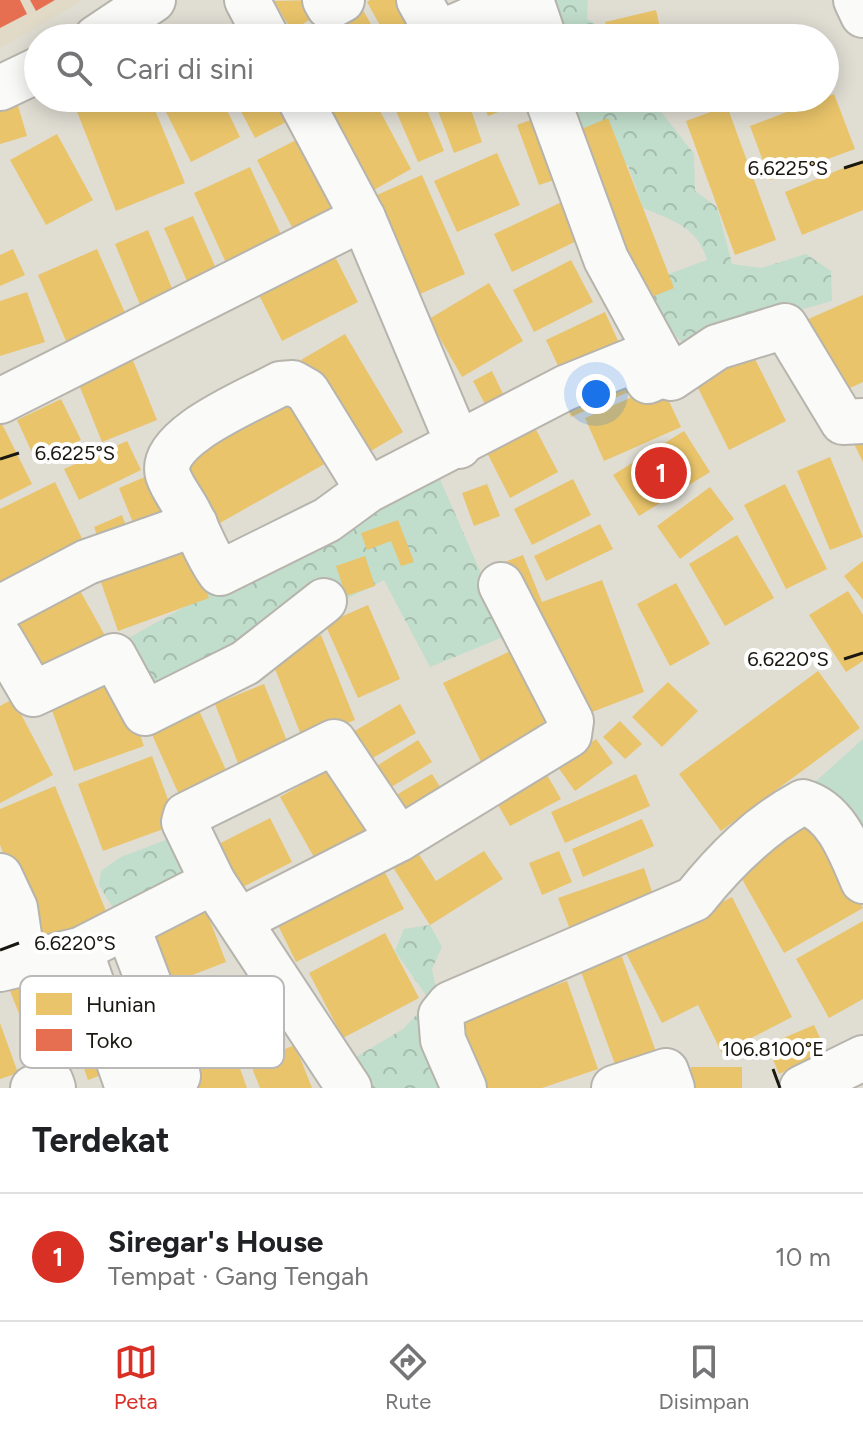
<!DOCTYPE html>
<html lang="id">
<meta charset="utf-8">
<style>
:root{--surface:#fff;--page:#f6f6f6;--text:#202124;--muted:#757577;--line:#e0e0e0;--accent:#d93025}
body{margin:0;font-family:Figtree,sans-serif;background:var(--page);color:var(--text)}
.you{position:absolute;left:596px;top:394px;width:28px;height:28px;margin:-20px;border:6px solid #fff;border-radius:50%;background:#1a73e8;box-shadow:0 0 0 12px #1a73e833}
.badge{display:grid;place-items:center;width:52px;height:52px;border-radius:50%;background:var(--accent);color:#fff;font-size:26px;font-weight:700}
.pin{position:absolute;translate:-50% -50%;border:4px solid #fff;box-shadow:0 2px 8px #0006}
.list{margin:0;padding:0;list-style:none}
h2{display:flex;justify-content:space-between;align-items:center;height:104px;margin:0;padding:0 32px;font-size:34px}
h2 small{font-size:26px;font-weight:400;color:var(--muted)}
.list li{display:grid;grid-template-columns:52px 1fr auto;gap:24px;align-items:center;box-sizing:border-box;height:128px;padding:0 32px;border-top:2px solid var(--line)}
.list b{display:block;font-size:30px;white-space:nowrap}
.list p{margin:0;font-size:26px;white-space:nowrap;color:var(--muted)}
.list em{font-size:26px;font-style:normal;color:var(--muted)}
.icon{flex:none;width:44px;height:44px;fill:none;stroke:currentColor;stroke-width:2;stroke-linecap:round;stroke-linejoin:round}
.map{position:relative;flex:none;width:863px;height:1088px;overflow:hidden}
.search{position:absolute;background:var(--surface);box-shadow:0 4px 20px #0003;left:24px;right:24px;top:24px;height:88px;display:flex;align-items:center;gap:20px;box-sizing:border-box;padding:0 28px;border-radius:44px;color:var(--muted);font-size:30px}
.sheet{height:232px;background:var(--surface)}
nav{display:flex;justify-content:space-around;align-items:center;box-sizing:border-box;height:112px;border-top:2px solid var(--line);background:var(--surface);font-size:22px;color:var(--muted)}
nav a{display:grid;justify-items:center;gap:4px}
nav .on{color:var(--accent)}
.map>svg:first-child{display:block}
.built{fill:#e1dac7}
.green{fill:#c1ddcb}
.forest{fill:url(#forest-crowns)}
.homes{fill:#e9c46a}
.shops{fill:#e76f51}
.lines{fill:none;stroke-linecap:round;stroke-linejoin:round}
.minor-casing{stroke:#b6b4ac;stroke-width:48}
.minor{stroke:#fafaf8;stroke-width:44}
.ticks{fill:none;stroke:#191710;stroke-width:3}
.key{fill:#fff;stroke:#bab9b7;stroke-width:2}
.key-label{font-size:22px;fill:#191710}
.ticks-label{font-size:20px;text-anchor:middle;fill:#191710;stroke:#fff;stroke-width:8;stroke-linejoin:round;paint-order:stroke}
</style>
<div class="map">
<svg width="863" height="1088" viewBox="0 0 863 1088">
<defs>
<pattern id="forest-crowns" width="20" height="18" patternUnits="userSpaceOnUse" patternTransform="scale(2)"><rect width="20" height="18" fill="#c1ddcb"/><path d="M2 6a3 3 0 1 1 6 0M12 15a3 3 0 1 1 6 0" fill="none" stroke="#a5bdad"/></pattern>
</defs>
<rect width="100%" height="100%" fill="#e0ddd3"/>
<!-- built -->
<polygon class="built" points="0,0 83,0 0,48"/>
<!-- green -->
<polygon class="green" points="863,739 863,851 813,784"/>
<!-- forest -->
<g class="forest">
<polygon points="540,0 588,0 587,19 606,30 609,38 543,38"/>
<path d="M573,98H639L662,113L694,154L695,191L717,207L732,264L761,268L806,254L831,271L832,301L789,313L696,355L664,325L652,297L663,276L707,260C698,227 672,220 643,208L628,165L584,153L577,101Z"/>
<polygon points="435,468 508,635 430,667 384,580 146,699 123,641"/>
<polygon points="171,838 262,908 320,1022 356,1057 403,1029 430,1001 395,951 404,929 430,925 442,947 432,969 441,1015 445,1088 329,1088 288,1034 253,1028 250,1009 264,994 218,900 115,911 99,885 101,871 121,857"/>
</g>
<!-- homes -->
<g class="homes">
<polygon points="316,0 323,11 292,31 274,1"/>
<polygon points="370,0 409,0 431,38 387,38 367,2"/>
<polygon points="360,5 379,38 348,38 337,18"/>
<polygon points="656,10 662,37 609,38 605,22"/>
<polygon points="501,25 506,38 468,38"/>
<polygon points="335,28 341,38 316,38"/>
<polygon points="13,89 27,136 0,144 0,93"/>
<polygon points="834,94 855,149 770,180 750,126"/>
<polygon points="103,98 150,98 185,183 116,211 76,109"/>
<polygon points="159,98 221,98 240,137 191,162"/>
<polygon points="234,98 274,98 286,122 255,138"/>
<polygon points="310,98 373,98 411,169 363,196"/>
<polygon points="407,98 422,98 444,151 418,162 393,104"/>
<polygon points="433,98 467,98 482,142 454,153"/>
<polygon points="481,98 534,98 488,116"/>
<polygon points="727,106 776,240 735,255 686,121"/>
<polygon points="544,115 566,176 539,185 517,125"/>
<polygon points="608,118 674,288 639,302 572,133"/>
<polygon points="57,134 93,200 46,225 10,160"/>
<polygon points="298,139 335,210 294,231 257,160"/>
<polygon points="497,153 520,205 457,232 434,181"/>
<polygon points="863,160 863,210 802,235 785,192"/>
<polygon points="250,167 283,239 227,265 194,193"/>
<polygon points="422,175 465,274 411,298 368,199"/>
<polygon points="568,199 585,237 512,272 494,234"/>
<polygon points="193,216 218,273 189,286 164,228"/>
<polygon points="148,230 176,298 143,312 115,244"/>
<polygon points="328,243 358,302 282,341 252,281"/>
<polygon points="13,249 25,275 0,286 0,255"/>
<polygon points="97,249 129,322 69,348 38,275"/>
<polygon points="571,260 593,302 534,332 513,290"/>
<polygon points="489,283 523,341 462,377 429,319"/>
<polygon points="27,292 45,342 0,356 0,301"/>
<polygon points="863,295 863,382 830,397 797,324"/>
<polygon points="605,312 619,343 560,370 546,340"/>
<polygon points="345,334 403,432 359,458 301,360"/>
<polygon points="128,348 157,420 102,442 73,370"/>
<polygon points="752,353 786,421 729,450 695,382"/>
<polygon points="631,365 640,387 571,417 562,397"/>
<polygon points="492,371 504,396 486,406 473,381"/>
<polygon points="661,384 681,427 604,461 585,418"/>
<polygon points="61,399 81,440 36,461 17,420"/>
<polygon points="292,400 328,462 211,528 176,465"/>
<polygon points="0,420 32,484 0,500"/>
<polygon points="531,420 558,472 510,498 483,445"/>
<polygon points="684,431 710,472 639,516 613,475"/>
<polygon points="863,440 863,462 854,444"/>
<polygon points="127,441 141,470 79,500 64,469"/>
<polygon points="830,457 863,537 830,550 797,471"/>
<polygon points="147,476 164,518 136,530 119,488"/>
<polygon points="573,479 591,515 532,545 514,509"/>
<polygon points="55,482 88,551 0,595 0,509"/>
<polygon points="487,484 500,516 474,526 462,493"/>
<polygon points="785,484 827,569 786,589 744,505"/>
<polygon points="710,487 734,519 680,559 657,526"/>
<polygon points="122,515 131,539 103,551 94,527"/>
<polygon points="398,520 414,562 401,566 391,541 367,550 361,533"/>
<polygon points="600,524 613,549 546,581 534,556"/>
<polygon points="737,535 774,598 725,626 689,564"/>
<polygon points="186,536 209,598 118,631 96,568"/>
<polygon points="523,555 542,602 602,580 644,692 574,719 499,564"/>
<polygon points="365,556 375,586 346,596 336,566"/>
<polygon points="863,561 863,600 844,576"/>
<polygon points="73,578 113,650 38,690 0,619"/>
<polygon points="676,583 710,644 670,666 637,604"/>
<polygon points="848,591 863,615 863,661 846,672 809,615"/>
<polygon points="368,605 400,679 358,698 325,624"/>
<polygon points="321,635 355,720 303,740 270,656"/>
<polygon points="519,647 557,728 482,764 443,683"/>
<polygon points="116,669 144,746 74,771 46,694"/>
<polygon points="818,671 860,728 721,831 679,774"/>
<polygon points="668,682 698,711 662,747 632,717"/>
<polygon points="264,684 291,751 241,771 215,704"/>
<polygon points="13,699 53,775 0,803 0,706"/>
<polygon points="400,704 416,733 364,763 348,735"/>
<polygon points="197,706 230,779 181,799 149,728"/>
<polygon points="620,721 642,744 625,759 603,737"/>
<polygon points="596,739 613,763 575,791 557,766"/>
<polygon points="418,740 432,762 380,794 367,772"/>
<polygon points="152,756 177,824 103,851 78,784"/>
<polygon points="339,763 379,835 320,868 280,797"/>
<polygon points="432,774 444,793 397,821 386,801"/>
<polygon points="636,774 650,806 565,843 551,812"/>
<polygon points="547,775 561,799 510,826 497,803"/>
<polygon points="55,786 112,926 44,953 0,845 0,809"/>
<polygon points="270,818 292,862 233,892 211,848"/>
<polygon points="642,819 654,846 583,877 572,849"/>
<polygon points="815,820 863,908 784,953 734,865"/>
<polygon points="409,839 436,881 484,851 503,879 430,925 385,855"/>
<polygon points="559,851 572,882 542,895 529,863"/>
<polygon points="379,861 404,909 296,962 272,913"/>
<polygon points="644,868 657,906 573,937 558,898"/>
<polygon points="732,897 792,1017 722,1053 698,1005 662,1023 625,951"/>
<polygon points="205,908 226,962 159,988 138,934"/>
<polygon points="863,921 863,999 829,1018 796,959"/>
<polygon points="385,933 419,998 343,1038 309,973"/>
<polygon points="617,943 660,1063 620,1078 576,958"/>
<polygon points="138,969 172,1068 139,1079 105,981"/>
<polygon points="236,975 250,1009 176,1039 162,1004"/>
<polygon points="39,976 73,1061 42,1073 9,988"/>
<polygon points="567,981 598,1069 542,1088 476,1088 453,1021"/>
<polygon points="85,987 115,1070 88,1080 59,996"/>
<polygon points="0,1023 18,1073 0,1079"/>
<polygon points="814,1025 827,1053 779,1074 767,1045"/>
<polygon points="295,1045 312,1088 260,1088 250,1063"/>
<polygon points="233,1049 247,1088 190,1088 182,1067"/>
<rect x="691" y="1067" width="51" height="21"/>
</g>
<!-- shops -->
<g class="shops">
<polygon points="0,0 20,0 27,14 0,28"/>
<polygon points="30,0 55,0 36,11"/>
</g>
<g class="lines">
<defs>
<g id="minor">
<polyline points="247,0 267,38"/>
<polyline points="325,0 329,7 342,0"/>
<polyline points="419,0 438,34 516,0"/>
<polyline points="531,0 544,38"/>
<polyline points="856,0 863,15"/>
<polyline points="96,38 153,0"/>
<polyline points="0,88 38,70"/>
<polyline points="299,98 363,218 459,446"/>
<polyline points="547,98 606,259 671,378 717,347 785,326 843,422 863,421"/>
<polyline points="0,401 363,218"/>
<path d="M368,490L307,391L293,383L280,384C252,400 157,437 168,475C172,488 183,501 189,513C200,534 206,554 220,573L327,520L368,490L565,388L634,360L648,381L668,372"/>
<polyline points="0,608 87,562 195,524"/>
<polyline points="0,638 33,694 114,656 145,713 245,663 324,601"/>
<polyline points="0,876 15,908 23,962"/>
<polyline points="213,882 184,822 186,815 334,742 399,839"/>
<polyline points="240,920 399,839 569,735 571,721 501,585"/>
<polyline points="128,928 156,1002 178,1076 147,1088"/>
<polyline points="80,950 128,1088"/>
<polyline points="0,969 80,950 213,882 349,1088"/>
<polyline points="33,1088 51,1082 53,1088"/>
<path d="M464,1088L443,1040L441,1015L450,1004L694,899C725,860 759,826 803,802C837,812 850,851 863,881"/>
<polyline points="614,1088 666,1071 672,1088"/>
<polyline points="802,1088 863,1058"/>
</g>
</defs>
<!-- minor casing -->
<use href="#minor" class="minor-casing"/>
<!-- minor -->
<use href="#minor" class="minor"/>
</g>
<!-- ticks -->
<path class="ticks" d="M844,168L863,162M0,459L19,453M844,659L863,653M0,950L19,943M773,1069L780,1088"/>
<!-- legend -->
<rect x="20" y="976" width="264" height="92" rx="12" class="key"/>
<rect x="36" y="993" width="36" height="22" fill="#e9c46a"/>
<rect x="36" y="1029" width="36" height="22" fill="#e76f51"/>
<g class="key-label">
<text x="86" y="1012">Hunian</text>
<text x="86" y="1048">Toko</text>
</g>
<g class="ticks-label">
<text x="788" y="175">6.6225°S</text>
<text x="75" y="460">6.6225°S</text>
<text x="788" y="666">6.6220°S</text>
<text x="75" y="950">6.6220°S</text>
<text x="773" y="1056">106.8100°E</text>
</g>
</svg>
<div class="you"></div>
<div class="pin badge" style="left:661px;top:473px">1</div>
<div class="search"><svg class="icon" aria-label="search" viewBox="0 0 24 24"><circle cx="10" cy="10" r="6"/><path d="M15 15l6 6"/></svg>Cari di sini</div>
</div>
<section class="sheet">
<h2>Terdekat<small></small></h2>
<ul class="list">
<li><span class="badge">1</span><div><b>Siregar's House</b><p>Tempat · Gang Tengah</p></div><em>10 m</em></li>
</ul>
</section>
<nav>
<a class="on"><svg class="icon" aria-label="map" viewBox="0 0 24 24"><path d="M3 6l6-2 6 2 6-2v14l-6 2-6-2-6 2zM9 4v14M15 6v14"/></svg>Peta</a>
<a><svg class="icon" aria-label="directions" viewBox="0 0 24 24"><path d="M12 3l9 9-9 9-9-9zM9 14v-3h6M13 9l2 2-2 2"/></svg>Rute</a>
<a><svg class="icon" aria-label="saved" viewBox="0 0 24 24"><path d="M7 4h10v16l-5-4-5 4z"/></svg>Disimpan</a>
</nav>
